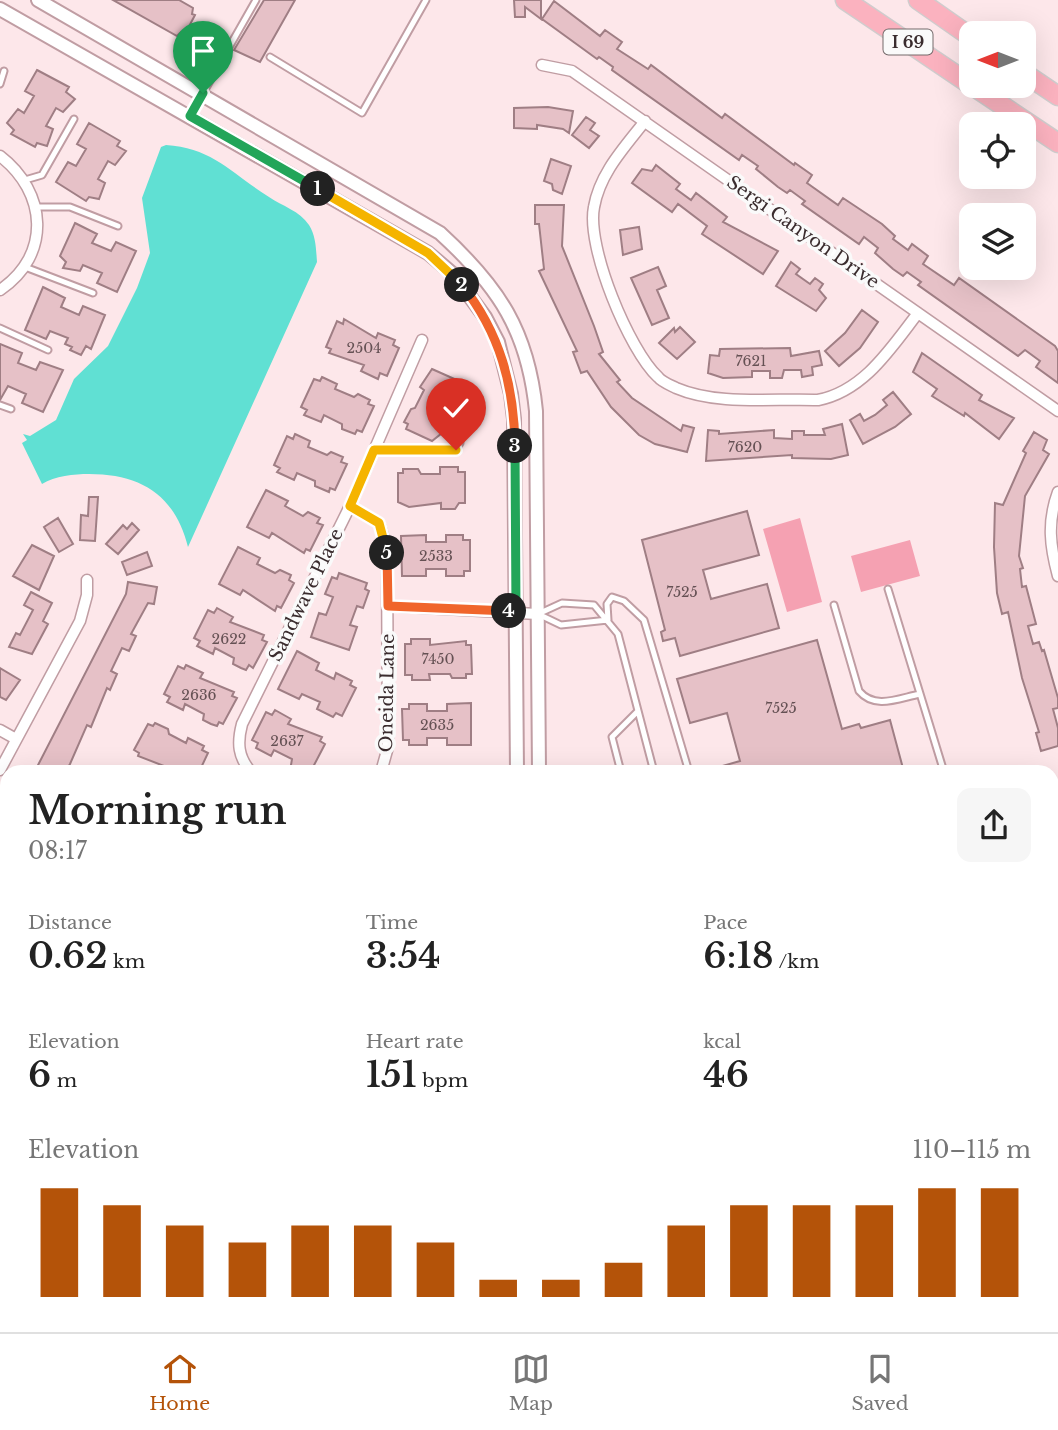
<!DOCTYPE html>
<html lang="en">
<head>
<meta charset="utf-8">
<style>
  :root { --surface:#fff; --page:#f6f6f6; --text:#222; --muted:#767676; --line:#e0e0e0; --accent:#b45309 }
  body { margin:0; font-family:"Libre Baskerville",serif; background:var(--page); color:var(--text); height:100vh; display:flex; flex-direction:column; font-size:26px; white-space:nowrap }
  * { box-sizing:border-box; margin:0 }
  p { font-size:23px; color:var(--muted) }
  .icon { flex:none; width:38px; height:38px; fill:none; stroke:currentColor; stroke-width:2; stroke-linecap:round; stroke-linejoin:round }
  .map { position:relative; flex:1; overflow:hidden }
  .side { position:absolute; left:0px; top:765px; width:1059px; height:569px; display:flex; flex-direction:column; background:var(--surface); border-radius:21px 21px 0 0; box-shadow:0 7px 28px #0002 }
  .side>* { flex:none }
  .needle { width:46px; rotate:270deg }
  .buttons { position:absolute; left:959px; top:21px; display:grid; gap:14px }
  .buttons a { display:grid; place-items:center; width:77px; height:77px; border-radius:14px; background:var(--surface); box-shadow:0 7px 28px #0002; font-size:35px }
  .pin { position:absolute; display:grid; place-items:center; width:60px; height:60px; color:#fff; margin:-72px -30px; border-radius:50% 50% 50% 0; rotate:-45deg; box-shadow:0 0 7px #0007 }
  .pin .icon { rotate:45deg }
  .km { position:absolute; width:35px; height:35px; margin:-18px; border-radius:50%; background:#222; color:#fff; font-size:19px; line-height:35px; text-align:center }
  .round { display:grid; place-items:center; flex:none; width:74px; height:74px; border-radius:14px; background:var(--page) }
  .head { display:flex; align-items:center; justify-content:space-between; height:119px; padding:0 28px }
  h1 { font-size:38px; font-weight:600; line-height:52px }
  .figures { display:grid; grid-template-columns:repeat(3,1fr); gap:10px; height:119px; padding:7px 28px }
  .figures div { display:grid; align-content:center }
  .figures b { font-size:35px; font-weight:600 }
  .figures small { font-size:19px; font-weight:400 }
  .figures p { font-size:19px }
  .chart { height:196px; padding:14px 28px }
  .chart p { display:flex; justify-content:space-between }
  .chart svg { width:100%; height:126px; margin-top:7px; stroke:var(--accent); stroke-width:6 }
  .tab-bar { display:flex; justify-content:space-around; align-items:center; height:98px; border-top:2px solid var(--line); background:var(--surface); font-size:19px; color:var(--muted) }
  .tab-bar a { display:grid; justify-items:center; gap:4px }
  .tab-bar .on { color:var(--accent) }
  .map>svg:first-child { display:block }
  .green { fill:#f5a1b2 }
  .water { fill:#60e0d3 }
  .building { fill:#e6c1c7; stroke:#9f7e84; stroke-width:2 }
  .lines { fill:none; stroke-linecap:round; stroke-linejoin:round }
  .service-casing { stroke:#c09da3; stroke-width:9 }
  .minor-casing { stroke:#c09da3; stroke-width:13 }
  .tertiary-casing { stroke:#c09da3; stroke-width:16 }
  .motorway-casing { stroke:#d0cccd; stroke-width:21 }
  .service { stroke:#fff; stroke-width:5 }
  .minor { stroke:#fff; stroke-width:10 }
  .tertiary { stroke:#fff; stroke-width:12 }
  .motorway { stroke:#fbb2bf; stroke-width:18 }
  .split-1-casing { stroke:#fff; stroke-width:14 }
  .split-2-casing { stroke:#fff; stroke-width:14 }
  .split-3-casing { stroke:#fff; stroke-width:14 }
  .split-4-casing { stroke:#fff; stroke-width:14 }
  .split-5-casing { stroke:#fff; stroke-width:14 }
  .split-6-casing { stroke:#fff; stroke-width:14 }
  .split-1 { stroke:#22a559; stroke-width:9 }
  .split-2 { stroke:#f5b400; stroke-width:9 }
  .split-3 { stroke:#f0652b; stroke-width:9 }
  .split-4 { stroke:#22a559; stroke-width:9 }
  .split-5 { stroke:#f0652b; stroke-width:9 }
  .split-6 { stroke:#f5b400; stroke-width:9 }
  .labels { text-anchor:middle; stroke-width:7; stroke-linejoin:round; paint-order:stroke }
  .number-label { font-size:14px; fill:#655154 }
  .shield { fill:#fafafa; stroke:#746a6b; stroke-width:2 }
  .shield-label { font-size:16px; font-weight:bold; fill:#3a2c2e }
  .street-label { font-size:18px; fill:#3a2c2e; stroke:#fafafa }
</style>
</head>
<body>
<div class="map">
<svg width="1058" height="1332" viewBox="0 0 1058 1332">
  <rect width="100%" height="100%" fill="#fde7ea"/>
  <path class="green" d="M800 518 822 602 787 612 763 529Z
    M910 540 920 576 861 592 851 556Z
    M623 1326 634 1332H481V1326Z"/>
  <path class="water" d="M166 145C213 148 232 174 269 197 282 206 300 211 309 225 316 236 316 249 317 262L188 547C175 495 141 474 89 474 74 474 55 476 42 484L22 443 27 440 23 434 30 436 56 420 74 379 108 346 137 288 150 253 142 198 161 147Z"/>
  <path class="building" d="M113 0H179L193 8 192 14 195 15 185 34 181 32 177 36Z
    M264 0H295L260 62 234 50Z
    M514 0H541V19L525 7V17H515Z
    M554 1 600 36 605 30 622 42 617 49 648 69 651 65 722 118 725 114 794 165 795 163 812 175 807 183 838 205 843 198 882 224 895 236 893 239 908 250 912 244 928 256 923 264 954 285 959 278 1055 346 1058 351V383L1036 367 1040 361 1025 350 1018 356 918 285 921 282 907 272 903 276 893 269 875 253 878 248 864 237 859 244 802 204 805 201 790 190 787 193 778 187 756 169 758 166 742 155 739 160 612 70 613 67 599 57 597 59 542 19Z
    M37 70 69 87 66 92 75 99 63 112 56 108 46 126 53 129 47 146 37 143 35 147 11 134 14 130 7 123 18 109 24 113 34 96 25 91Z
    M548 107 573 111 569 133 563 129 537 125V129L514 128V108Z
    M586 117 595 123 590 130 599 136 589 148 572 135Z
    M89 123 120 141 117 146 126 151 115 165 108 161 98 179 105 183 99 199 89 197 86 201 56 182 68 162 76 166 86 149 77 144Z
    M551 159 571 166 562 194 553 190 552 184 544 181Z
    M656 165 680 184 676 189 691 200 696 193 727 217 723 222 778 251 763 274 702 234 707 226 678 204 672 212 632 183 642 169 652 171Z
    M535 205H564L562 246 594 326 603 352 599 354 620 380 617 382 632 398 681 431 683 425 694 428 687 452 655 444 639 435 611 407 587 371 581 373 573 352 577 351 539 271 544 269 539 224H535Z
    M75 223 97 234 92 243 111 251 116 242 136 251 117 292 97 283 102 273 83 265 80 271 63 268 66 262 60 256Z
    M639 227 642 249 623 255 620 230Z
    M791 262 800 269 796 274 810 284 815 278 823 284 819 290 826 298 816 311 776 286Z
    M658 267 666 286 657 290 669 318 652 325 631 278Z
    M43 287 65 298 61 307 79 315 83 306 105 315 91 349 86 346 81 355 70 350 72 347 65 344 68 338 50 331 46 339 25 330Z
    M862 310 878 322 860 348 839 366 825 351 845 333Z
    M344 319 376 338 378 333 395 340 393 345 399 348 387 376 380 373 378 379 361 371 364 365 329 353 331 349 326 347 337 321 343 324Z
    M680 327 695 342 677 359 659 343 674 328 675 332Z
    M0 344 22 353 18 363 36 370 40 362 63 370 43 412 22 403 26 394 8 386 0 400Z
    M790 348 791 356 819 351 822 365 812 367 813 375 802 377 801 370H784L782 378H770V371H752V377L723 378 708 373 710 355 719 356 720 349Z
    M922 353 982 395 979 400 1014 418 999 439 965 413 964 416 932 396 937 389 913 372Z
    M432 369 459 381 456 386 460 388 442 421 446 425 442 433 432 441 406 429 408 424 404 422 411 409 415 408 424 390 420 387Z
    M322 377 337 384 335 389 354 397 358 394 370 400 368 404 374 406 362 432 357 430 355 434 342 429V424L324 415 321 422 304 415 307 410 301 407 314 379 320 381Z
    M893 392 911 414 895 427 863 444 850 420 860 414 864 421 875 415 887 405 883 400Z
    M842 424 848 455 831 459 792 458V455L706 461 708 430 719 431V434L774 430V438L792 439V431H804V435H825L823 429Z
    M1034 432 1047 440 1043 450 1049 454 1025 496 1019 556 1023 568 1020 569 1022 587 1026 586 1036 624 1028 626 1033 644 1039 642 1042 651 1044 650 1058 698V708L1053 709 1058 728V746L1041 751 1036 733 1039 732 1022 678 1008 612 1002 614 997 593 994 547 995 503 1003 505 1026 453 1023 451Z
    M295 434 310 441 308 447 327 455 331 452 343 457 341 462 347 464 335 490 330 488 329 492 315 486V481L297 473 294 480 277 472 280 468 274 465 287 436 293 439Z
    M440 467H458V472H465V503H459L455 509H441V503L409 507 398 502V473H403V469H418L421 474H440Z
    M266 490 288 501 285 506 303 516 308 512 320 518 317 523 323 525 310 551 306 549 304 553 272 533 269 538 247 527Z
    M89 497H98L95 541 80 540 81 515 88 516Z
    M747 511 759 555 703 570 711 599 767 584 779 628 680 656 675 638 663 641 661 632 665 630 642 540Z
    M58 518 73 544 59 552 44 527Z
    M132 523 139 530 118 554 106 544 123 525 127 529Z
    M426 535V542H446V535H463V540H470V571H464V576H446V569H426V576H402L401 536Z
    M32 545 54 556 39 590 13 576Z
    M238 547 260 558 257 564 275 573 280 570 291 575 289 580 294 583 281 608 277 606 275 611 243 590 240 595 219 584Z
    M147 552 152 566 127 575 122 562Z
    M339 573 367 583 365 589 369 591 363 608 357 606 350 625 357 627 349 650 311 637 319 613 326 615 333 597 325 594 332 577 337 579Z
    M128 582 157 587 154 604 148 603 131 634 136 636 129 651 122 648 111 671 117 674 110 690 107 688 91 727 87 725 70 764 65 772H42L36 769 126 594Z
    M31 592 52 603 43 621 48 624 32 654 9 647 16 633 20 635 33 610 24 605Z
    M217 608 233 617 230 622 264 635 262 640 267 642 253 668 249 665 246 670 241 668 233 664 234 658 215 648 213 654 197 646 200 641 194 638 208 610 214 613Z
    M411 639H430V645L466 641V645H471L472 674H466V678H452L450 674H429L430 680H412V675H405V644H411Z
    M817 640 842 729 859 724 861 728 890 720 904 772H713L712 769 740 761 727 713 690 723 677 679Z
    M297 651 319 663 316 670 334 679 336 673 352 681 350 685 356 688 342 716 336 713 333 717 317 709 320 702 302 694 299 699 278 689Z
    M186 665 203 673 200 678 234 692 232 696 237 698 223 724 219 722 217 726 211 724 203 720 204 714 185 704 183 710 167 702 170 697 164 694 178 666 184 669Z
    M0 668 20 680 6 700 0 697Z
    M471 703V745H447V738H427V745H409V740H403L402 709H409V704H427V711H447V704Z
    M275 710 291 719 288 724 322 737 320 741 325 744 312 769 307 767 305 771 299 770 291 765 292 759 274 750 271 756 256 748 258 743 252 740 266 712 272 715Z
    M155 723 168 729 169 734 186 743 188 738 204 746 202 750 208 753 199 772H171L172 769 138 756 139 753 134 750 148 724 153 726Z"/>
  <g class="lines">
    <defs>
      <path id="service" d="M270 57 362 113 426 0
        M0 84 4 71
        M190 116 256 0
        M25 180 42 175 74 119
        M36 207H70L118 226
        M25 267 93 293
        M0 328 48 350
        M0 405 11 409
        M374 450H456L460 443V423
        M888 589 944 772
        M834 605 859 691C875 710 899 698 920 694
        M538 614 562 603 594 605 618 634 654 772
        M538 614 561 625 608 620
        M608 620 607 604 612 597 624 601 644 620 689 772
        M621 772 612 737 638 711"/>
      <path id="minor" d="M542 65 572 71 1058 411
        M645 121C624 148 600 173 594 207 586 247 629 350 658 377 662 382 670 385 676 388 718 406 774 398 818 400 864 391 891 348 918 313
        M0 156C47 192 52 255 0 290
        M1058 492C1047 522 1050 546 1058 576
        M350 506 379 523 387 549 388 747 381 772
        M388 606 538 614
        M0 730 16 739
        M0 770 80 621 87 595V580
        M251 772C238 757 237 743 242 724L350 506 422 340
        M1052 919 1058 903
        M1052 1103H1058
        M380 1326V1332
        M827 1326 834 1332
        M2 1332 7 1323
        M922 1332 929 1326"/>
      <path id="tertiary" d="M38 0 440 233C499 287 528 331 536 411L539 772
        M0 9 428 253 454 275 485 317 498 342 511 394 514 419 517 772
        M1052 962 1058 964
        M0 1092 7 1083"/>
      <path id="motorway" d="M845 0 971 85
        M918 0 971 37
        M1024 73 1058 96
        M973 86 1058 143"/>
    </defs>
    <use href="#service" class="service-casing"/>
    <use href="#minor" class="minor-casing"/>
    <use href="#tertiary" class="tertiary-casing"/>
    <use href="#motorway" class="motorway-casing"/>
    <use href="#service" class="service"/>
    <use href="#minor" class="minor"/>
    <use href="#tertiary" class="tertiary"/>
    <use href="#motorway" class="motorway"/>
  </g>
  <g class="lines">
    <defs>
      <path id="split-1" d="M203 93 190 116 318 189"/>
      <path id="split-2" d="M318 189 428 253 462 285"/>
      <path id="split-3" d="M462 285C500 333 514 385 515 446"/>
      <path id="split-4" d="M509 611 516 612 515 446"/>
      <path id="split-5" d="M387 553 388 606 509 611"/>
      <path id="split-6" d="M387 553 379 523 350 506 374 450H456"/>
    </defs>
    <use href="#split-1" class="split-1-casing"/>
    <use href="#split-2" class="split-2-casing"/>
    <use href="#split-3" class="split-3-casing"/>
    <use href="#split-4" class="split-4-casing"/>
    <use href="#split-5" class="split-5-casing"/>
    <use href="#split-6" class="split-6-casing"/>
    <use href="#split-1" class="split-1"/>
    <use href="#split-2" class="split-2"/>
    <use href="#split-3" class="split-3"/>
    <use href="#split-4" class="split-4"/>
    <use href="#split-5" class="split-5"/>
    <use href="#split-6" class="split-6"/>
  </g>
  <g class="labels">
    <g class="number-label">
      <text x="364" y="353">2504</text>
      <text x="751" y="366">7621</text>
      <text x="745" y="452">7620</text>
      <text x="436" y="561">2533</text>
      <text x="682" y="597">7525</text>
      <text x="229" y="644">2622</text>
      <text x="438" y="664">7450</text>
      <text x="199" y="700">2636</text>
      <text x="781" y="713">7525</text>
      <text x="437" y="730">2635</text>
      <text x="287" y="746">2637</text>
    </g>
    <rect class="shield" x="883.5" y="29.5" width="49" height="25" rx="5"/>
    <g class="shield-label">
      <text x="908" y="48">I 69</text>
    </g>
    <g class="street-label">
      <text transform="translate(803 232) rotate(35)" y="6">Sergi Canyon Drive</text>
      <text transform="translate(306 595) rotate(-64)" y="6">Sandwave Place</text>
      <text transform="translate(387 693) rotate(-89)" y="6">Oneida Lane</text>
    </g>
  </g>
</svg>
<div class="buttons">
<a><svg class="needle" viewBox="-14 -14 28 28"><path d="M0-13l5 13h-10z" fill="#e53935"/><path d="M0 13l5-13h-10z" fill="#767676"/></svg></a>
<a><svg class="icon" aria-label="locate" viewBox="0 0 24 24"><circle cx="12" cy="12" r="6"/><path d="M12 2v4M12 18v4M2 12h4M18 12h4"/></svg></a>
<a><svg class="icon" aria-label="layers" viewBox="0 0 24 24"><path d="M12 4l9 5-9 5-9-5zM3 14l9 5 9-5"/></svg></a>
</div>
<div class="pin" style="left:203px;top:93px;background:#1e9e55"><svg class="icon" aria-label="arrive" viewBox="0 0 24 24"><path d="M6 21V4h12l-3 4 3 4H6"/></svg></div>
<div class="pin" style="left:456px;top:450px;background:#d93025"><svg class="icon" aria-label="check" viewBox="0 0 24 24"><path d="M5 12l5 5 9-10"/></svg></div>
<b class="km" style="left:318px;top:189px">1</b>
<b class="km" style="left:462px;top:285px">2</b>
<b class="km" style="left:515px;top:446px">3</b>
<b class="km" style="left:509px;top:611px">4</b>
<b class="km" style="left:387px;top:553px">5</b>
<section class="side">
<div class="head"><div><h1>Morning run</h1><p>08:17</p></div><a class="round"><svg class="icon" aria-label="share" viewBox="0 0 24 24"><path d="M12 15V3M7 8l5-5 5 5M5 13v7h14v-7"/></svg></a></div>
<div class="figures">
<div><p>Distance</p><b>0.62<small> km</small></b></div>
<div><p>Time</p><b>3:54</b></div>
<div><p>Pace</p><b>6:18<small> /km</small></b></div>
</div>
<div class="figures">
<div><p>Elevation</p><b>6<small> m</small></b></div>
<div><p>Heart rate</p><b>151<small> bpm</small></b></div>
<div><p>kcal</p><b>46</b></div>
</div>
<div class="chart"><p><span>Elevation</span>110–115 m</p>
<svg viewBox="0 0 160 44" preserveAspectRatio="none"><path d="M5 44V6M15 44V12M25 44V19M35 44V25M45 44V19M55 44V19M65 44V25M75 44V38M85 44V38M95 44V32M105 44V19M115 44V12M125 44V12M135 44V12M145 44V6M155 44V6"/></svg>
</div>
</section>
</div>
<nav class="tab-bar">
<a class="on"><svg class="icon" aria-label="home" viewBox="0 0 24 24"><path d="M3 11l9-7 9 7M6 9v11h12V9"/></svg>Home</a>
<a><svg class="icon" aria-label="map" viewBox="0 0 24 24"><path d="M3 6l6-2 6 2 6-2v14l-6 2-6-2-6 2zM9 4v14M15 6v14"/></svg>Map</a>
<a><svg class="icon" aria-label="saved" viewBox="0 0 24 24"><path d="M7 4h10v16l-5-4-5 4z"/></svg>Saved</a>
</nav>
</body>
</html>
